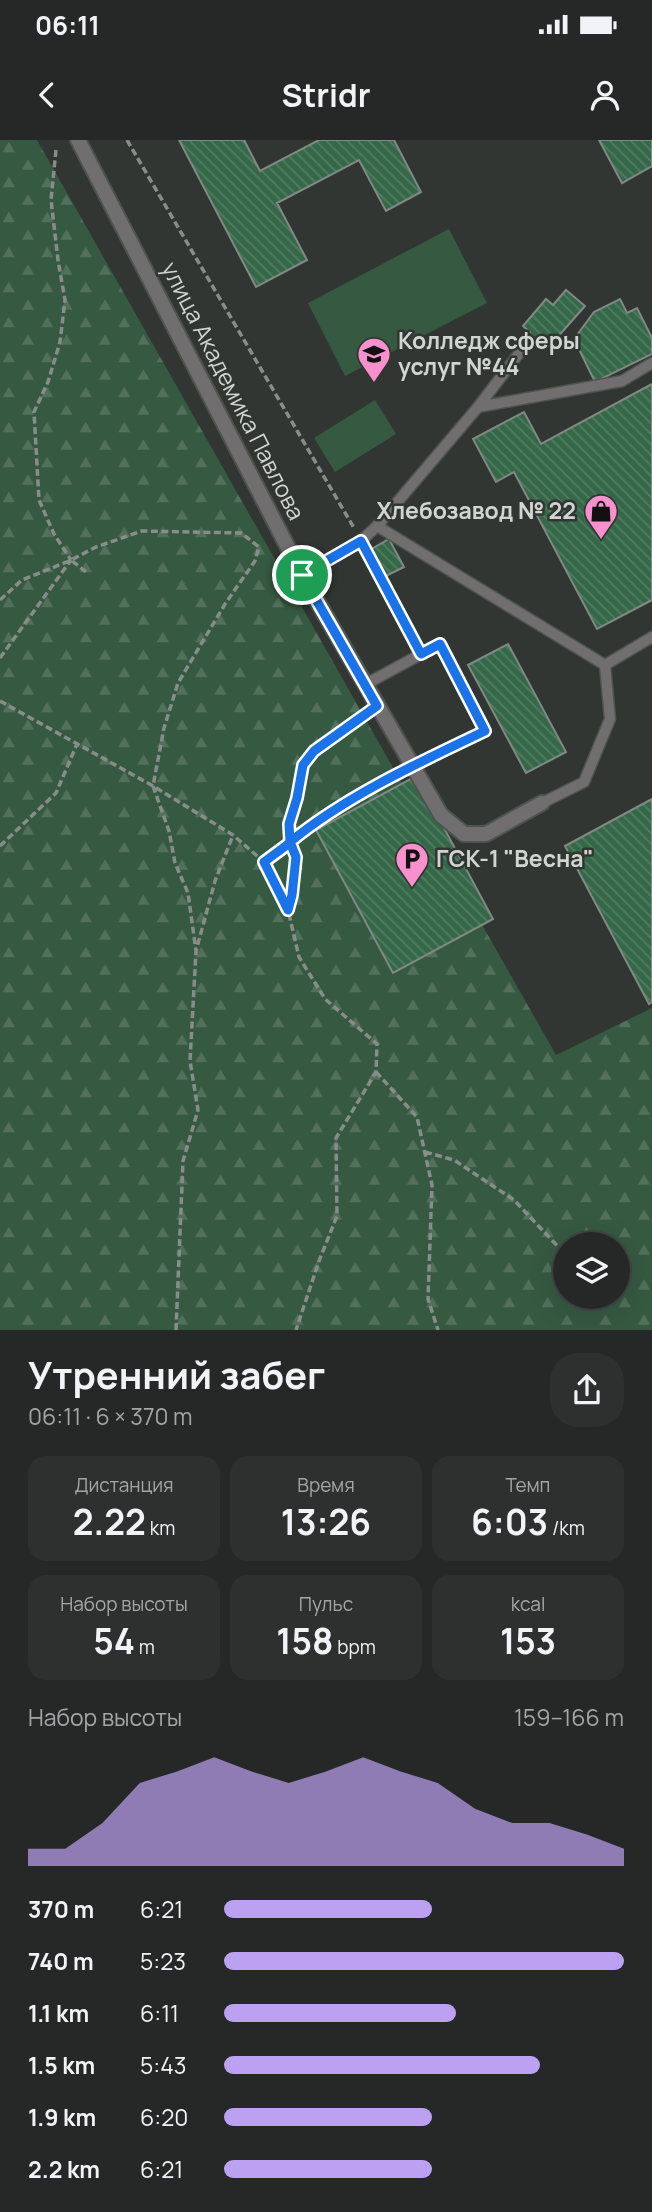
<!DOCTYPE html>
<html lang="ru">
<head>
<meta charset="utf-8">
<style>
  :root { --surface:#252826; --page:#2d302e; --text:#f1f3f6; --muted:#a3a6a7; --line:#424443; --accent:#bca0f2 }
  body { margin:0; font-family:Manrope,sans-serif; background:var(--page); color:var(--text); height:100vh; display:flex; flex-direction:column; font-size:26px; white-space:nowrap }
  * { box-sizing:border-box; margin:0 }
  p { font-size:23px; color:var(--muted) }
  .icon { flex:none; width:38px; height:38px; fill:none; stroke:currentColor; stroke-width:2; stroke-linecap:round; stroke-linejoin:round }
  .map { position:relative; height:1190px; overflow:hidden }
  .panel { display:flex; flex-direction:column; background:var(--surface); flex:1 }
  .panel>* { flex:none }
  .tools { position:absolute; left:553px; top:1092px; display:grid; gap:14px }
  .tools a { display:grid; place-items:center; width:77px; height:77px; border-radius:50%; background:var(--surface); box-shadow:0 7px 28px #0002,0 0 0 2px var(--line); font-size:35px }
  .pin { position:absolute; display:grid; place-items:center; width:60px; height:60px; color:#fff; margin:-30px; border:4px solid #fff; border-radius:50%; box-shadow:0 2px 7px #0007 }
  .round { display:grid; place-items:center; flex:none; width:74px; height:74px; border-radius:28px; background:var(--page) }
  .overview { display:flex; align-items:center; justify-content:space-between; height:119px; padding:0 28px }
  h1 { font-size:38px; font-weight:700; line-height:52px }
  .stats { display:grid; grid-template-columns:repeat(3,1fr); gap:10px; height:119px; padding:7px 28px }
  .stats div { display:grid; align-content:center; border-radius:18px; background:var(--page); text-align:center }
  .stats b { font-size:35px; font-weight:700 }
  .stats small { font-size:19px; font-weight:400 }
  .stats p { font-size:19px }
  .chart { height:196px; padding:14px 28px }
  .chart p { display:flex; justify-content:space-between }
  .chart svg { width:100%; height:126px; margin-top:7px; fill:var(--accent); opacity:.7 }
  ul { padding:0 28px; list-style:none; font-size:23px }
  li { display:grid; grid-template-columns:112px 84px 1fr; align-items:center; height:52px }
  li i { height:18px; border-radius:9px; background:var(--accent) }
  .status { display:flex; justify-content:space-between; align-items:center; height:49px; padding:0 35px; background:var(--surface); direction:ltr }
  .status svg { height:19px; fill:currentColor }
  header { display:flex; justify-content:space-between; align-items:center; height:91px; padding:0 28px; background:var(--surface); font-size:32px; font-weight:700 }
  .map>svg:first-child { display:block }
  .forest { fill:url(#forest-firs); fill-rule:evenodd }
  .green { fill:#365942 }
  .building { fill:url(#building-back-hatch); stroke:#828984; stroke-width:2 }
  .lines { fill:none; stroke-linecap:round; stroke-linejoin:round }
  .lane-casing { stroke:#4e534f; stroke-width:13 }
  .street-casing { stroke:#4e534f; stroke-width:18 }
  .path { stroke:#888d89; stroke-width:3.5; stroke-dasharray:7 3.5; stroke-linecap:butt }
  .lane { stroke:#716e6f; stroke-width:10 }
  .street { stroke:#716e6f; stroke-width:14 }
  .route-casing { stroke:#fff; stroke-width:14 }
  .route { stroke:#1a73e8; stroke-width:9 }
  .labels { text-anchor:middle; stroke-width:5; stroke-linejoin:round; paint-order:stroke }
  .poi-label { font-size:23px; font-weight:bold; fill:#d1d5d2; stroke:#313632; text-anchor:start }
  .street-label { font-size:23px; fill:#d1d5d2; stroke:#313632 }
</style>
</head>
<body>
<div class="status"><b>06:11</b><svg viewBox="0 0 49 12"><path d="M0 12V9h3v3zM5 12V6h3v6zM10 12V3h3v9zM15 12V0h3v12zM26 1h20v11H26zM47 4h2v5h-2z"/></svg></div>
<header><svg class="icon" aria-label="back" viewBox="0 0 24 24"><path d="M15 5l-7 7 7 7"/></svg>Stridr<svg class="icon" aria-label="person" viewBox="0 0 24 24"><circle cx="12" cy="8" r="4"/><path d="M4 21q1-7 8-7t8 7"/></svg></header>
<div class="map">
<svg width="652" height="1190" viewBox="0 0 652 1190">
  <defs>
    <pattern id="forest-firs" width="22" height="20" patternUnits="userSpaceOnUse" patternTransform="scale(1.75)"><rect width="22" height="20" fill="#365942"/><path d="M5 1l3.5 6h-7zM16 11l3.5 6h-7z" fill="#52705c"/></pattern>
    <pattern id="building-back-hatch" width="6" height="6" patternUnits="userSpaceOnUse" patternTransform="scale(1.75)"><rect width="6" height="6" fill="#356848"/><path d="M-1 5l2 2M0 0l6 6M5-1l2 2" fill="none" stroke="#517d62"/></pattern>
  </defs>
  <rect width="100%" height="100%" fill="#313632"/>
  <path class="forest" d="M0 0H37L556 915 652 868V1190H0ZM565 1104H618V1157H565Z"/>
  <path class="green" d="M449 89 487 163 345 236 308 163Z
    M375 260 396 294 335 332 314 298Z"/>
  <path class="building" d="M179 0H244L260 31 319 0H394L421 52 386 71 359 20 277 63 307 120 256 147Z
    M599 0H652V26L622 43Z
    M566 150 585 166 555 200 552 197 545 206 523 186 546 159 553 165Z
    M620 159 627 173 637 168 652 198V214L595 242 574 199 594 172Z
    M652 244V460L597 489 514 332 496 342 473 299 524 272 541 304Z
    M389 399 404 427 384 437 370 410Z
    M508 504 566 612 526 633 468 525Z
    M416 636 493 779 393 833 316 690Z
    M652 659V862L649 864 565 706Z"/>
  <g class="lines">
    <defs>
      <path id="lane" d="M478 267 622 241 652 223
        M377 386 478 267 530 199
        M302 435 361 401 377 386 605 525
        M364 545 440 504 485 591 412 626
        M542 663 584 642 610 579 605 525 652 497"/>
      <path id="street" d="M78 0 302 435 441 675 464 694H486L542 663"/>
    </defs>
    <use href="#lane" class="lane-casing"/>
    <use href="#street" class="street-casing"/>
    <path class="path" d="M127 0 354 388
      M56 10 51 60 58 120 65 160 60 202 48 242 34 272 39 360 54 394 71 420
      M368 413 415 503
      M86 432 71 420 96 407 142 391 241 393 259 407 255 421 225 464 178 543 164 588 153 646 169 691 175 723 188 753 196 811
      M0 460 22 440 69 421
      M0 518 71 420
      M0 561 153 646 233 695 264 722 288 770 299 817 325 859 377 904 376 932 336 998 337 1076 319 1121 296 1190
      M0 706 56 653 77 604
      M264 722 312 683 399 634
      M289 769 292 755 296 717 290 702 289 684 297 658 303 625 314 611 366 573
      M376 932 417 977 432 1045 428 1159 438 1190
      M425 1012 454 1020 514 1060 565 1114
      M176 1190 183 1021 198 970 190 921 196 811 215 741 233 695"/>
    <use href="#lane" class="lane"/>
    <use href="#street" class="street"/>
  </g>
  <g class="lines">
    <defs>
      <path id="route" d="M302 435 377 566 314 611 303 625 297 658 289 684 290 702 296 717 292 755 288 770 264 722 287 705 290 702C346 656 420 622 485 591L440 504 421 514 361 401 302 435"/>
    </defs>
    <use href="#route" class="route-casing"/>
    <use href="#route" class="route"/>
  </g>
  <defs>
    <symbol id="university-pin" viewBox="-11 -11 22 30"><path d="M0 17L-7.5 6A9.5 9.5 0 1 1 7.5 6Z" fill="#f790cd" stroke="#313632"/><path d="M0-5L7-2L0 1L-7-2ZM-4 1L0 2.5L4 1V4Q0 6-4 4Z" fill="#111"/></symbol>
    <symbol id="shop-pin" viewBox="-11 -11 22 30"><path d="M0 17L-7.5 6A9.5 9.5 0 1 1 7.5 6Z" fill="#f790cd" stroke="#313632"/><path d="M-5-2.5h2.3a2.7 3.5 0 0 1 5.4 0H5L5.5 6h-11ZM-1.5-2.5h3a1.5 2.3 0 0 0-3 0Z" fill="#111"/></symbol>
    <symbol id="parking-pin" viewBox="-11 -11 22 30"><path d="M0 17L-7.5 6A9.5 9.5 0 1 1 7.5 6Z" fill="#f790cd" stroke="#313632"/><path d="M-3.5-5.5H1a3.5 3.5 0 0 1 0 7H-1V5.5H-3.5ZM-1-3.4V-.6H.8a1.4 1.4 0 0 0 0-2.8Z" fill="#111"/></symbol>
  </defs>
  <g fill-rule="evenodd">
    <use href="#university-pin" x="355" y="195" width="38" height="52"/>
    <use href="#shop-pin" x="582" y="352" width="38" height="52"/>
    <use href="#parking-pin" x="393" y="700" width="38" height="52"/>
  </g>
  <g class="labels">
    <g class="poi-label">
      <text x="398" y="209">Колледж сферы<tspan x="398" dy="26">услуг №44</tspan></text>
      <text x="576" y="379" text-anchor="end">Хлебозавод № 22</text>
      <text x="436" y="727">ГСК-1 "Весна"</text>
    </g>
    <g class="street-label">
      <text transform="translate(233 251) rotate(63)" y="8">улица Академика Павлова</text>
    </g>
  </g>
</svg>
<div class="tools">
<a><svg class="icon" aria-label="layers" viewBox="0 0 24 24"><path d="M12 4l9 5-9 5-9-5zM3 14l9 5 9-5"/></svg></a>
</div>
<div class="pin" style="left:302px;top:435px;background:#1e9e55"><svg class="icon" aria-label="arrive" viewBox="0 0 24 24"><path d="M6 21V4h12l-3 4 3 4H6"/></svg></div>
</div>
<section class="panel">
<div class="overview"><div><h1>Утренний забег</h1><p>06:11 · 6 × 370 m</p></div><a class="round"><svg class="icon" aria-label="share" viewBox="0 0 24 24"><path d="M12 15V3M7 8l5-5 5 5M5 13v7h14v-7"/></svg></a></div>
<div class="stats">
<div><p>Дистанция</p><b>2.22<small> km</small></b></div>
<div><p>Время</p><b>13:26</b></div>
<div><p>Темп</p><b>6:03<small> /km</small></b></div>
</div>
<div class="stats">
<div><p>Набор высоты</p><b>54<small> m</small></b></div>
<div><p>Пульс</p><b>158<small> bpm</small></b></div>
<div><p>kcal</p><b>153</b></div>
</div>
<div class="chart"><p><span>Набор высоты</span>159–166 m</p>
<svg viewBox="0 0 160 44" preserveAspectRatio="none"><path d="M0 44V38L10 38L20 29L30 15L40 11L50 6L60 11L70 15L80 11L90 6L100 11L110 15L120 24L130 29L140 29L150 33L160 38V44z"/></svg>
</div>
<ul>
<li><b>370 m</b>6:21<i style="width:52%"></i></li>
<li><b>740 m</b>5:23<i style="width:100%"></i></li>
<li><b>1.1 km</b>6:11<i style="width:58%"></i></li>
<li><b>1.5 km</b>5:43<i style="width:79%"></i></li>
<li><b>1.9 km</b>6:20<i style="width:52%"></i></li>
<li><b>2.2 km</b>6:21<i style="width:52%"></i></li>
</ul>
</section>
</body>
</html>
